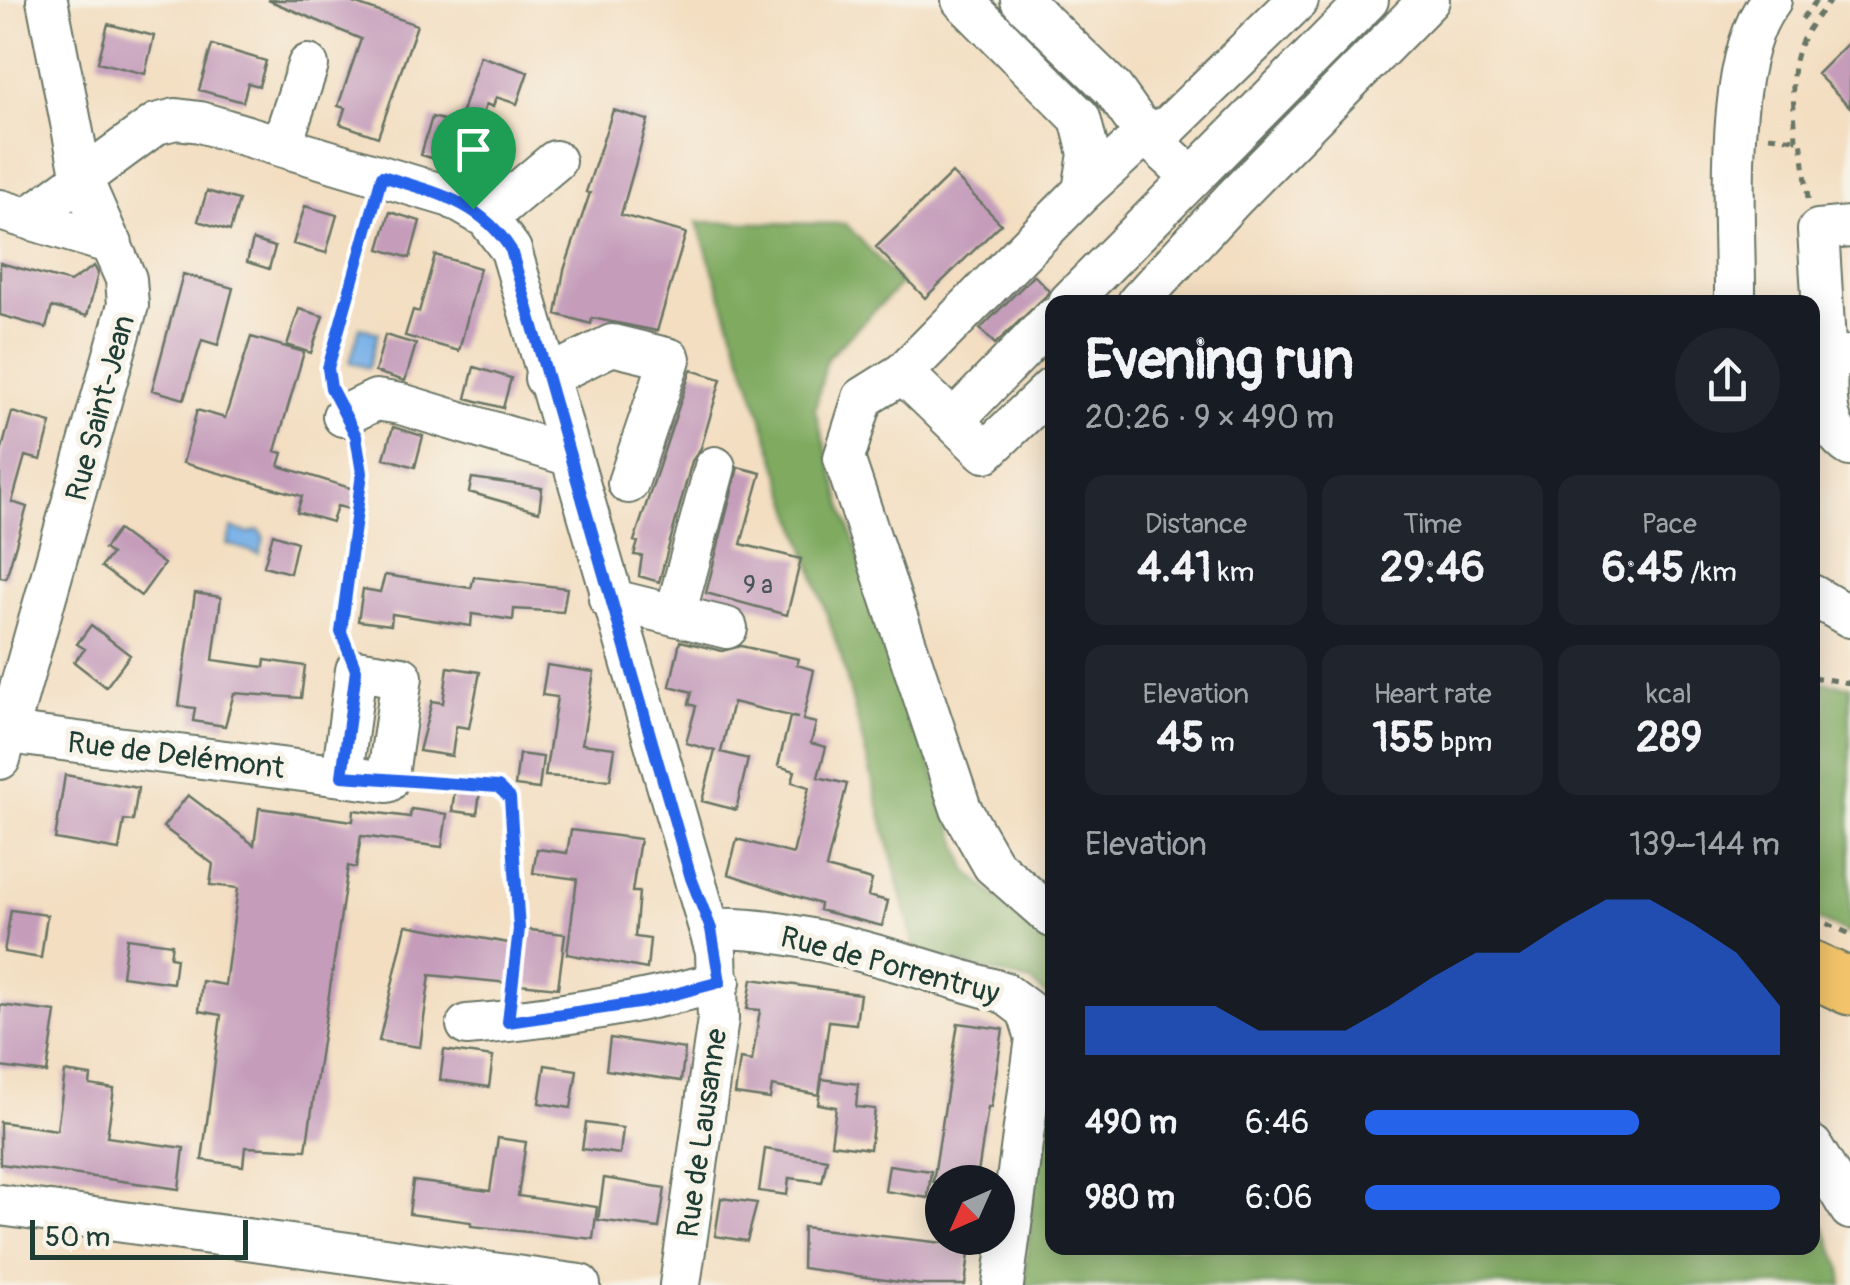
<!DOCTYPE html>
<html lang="en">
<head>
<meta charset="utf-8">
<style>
  :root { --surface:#171b24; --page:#20242c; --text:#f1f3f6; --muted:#9ea1a6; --accent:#2563eb }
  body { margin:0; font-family:Pangolin,sans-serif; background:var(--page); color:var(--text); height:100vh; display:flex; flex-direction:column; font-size:38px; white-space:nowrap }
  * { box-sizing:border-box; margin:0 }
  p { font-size:32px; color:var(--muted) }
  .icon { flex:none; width:55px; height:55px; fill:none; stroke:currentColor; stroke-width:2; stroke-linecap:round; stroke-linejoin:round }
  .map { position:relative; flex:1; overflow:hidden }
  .details { position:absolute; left:1045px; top:295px; width:775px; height:960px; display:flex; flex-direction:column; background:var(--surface); border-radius:20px; box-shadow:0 5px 25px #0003 }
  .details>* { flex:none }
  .needle { width:65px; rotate:225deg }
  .tools { position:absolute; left:925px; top:1165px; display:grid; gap:20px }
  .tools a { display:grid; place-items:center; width:90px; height:90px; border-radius:50%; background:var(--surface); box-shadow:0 5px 25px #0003; font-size:50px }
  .scale { position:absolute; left:30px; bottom:25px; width:218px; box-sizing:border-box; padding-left:10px; border:5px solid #1f3d34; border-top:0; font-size:28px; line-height:35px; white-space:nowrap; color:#1f3d34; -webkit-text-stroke:8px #f7f3e8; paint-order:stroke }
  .pin { position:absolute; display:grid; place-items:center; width:85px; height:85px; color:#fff; margin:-102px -42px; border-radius:50% 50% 50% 0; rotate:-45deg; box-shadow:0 0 10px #0007 }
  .pin .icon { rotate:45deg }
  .round { display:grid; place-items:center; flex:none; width:105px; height:105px; border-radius:52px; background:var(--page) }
  .overview { display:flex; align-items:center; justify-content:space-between; height:170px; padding:0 40px }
  h1 { font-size:55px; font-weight:700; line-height:75px }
  .metrics { display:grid; grid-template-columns:repeat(3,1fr); gap:15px; height:170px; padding:10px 40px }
  .metrics div { display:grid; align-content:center; border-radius:20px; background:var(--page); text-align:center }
  .metrics b { font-size:42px; font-weight:700 }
  .metrics small { font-size:28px; font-weight:400 }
  .metrics p { font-size:28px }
  .chart { height:280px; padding:20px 40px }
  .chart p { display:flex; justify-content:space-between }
  .chart svg { width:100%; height:180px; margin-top:10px; fill:var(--accent); opacity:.7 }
  ul { padding:0 40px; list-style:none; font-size:32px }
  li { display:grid; grid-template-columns:160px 120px 1fr; align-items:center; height:75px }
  li i { height:25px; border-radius:12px; background:var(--accent) }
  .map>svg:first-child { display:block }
  .forest { fill:#7faa61; stroke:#4f744a; stroke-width:2.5 }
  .water { fill:#79b1e8; stroke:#4c778e; stroke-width:2.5 }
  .building { fill:#c59dbb }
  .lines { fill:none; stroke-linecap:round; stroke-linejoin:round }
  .minor-casing { stroke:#697565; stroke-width:44 }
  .highway-casing { stroke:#697565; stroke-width:59 }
  .path { stroke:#697565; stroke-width:5; stroke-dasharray:8 8; stroke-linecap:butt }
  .minor { stroke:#fff; stroke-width:40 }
  .highway { stroke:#f2c36a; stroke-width:55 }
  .route-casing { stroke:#fff; stroke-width:20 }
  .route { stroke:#2563eb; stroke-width:12 }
  .labels { text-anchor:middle; stroke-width:10; stroke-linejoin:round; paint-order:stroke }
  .number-label { font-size:25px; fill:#485556 }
  .street-label { font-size:30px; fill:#1f3d34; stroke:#f7f3e8 }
</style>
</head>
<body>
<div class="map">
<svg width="1850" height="1285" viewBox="0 0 1850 1285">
  <rect width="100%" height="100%" fill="#f7f3e8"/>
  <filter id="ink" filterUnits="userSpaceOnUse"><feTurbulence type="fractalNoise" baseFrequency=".01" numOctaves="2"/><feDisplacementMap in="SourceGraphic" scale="20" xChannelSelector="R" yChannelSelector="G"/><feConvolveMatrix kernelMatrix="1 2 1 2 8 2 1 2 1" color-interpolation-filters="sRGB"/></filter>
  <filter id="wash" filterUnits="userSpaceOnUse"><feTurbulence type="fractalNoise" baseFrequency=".0048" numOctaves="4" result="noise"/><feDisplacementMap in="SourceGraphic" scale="40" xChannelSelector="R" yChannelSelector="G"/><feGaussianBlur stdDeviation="2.25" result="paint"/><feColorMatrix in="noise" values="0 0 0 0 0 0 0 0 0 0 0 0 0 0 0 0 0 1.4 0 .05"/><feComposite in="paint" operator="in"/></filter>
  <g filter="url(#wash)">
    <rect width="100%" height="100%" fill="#f3dec1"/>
    <path class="forest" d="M697 222 846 224 901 284 827 358 815 410 845 515 968 872 1052 946V1248H1812L1813 1200 1841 1267 1843 1285H1024L1050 998 1031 982 916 952 842 660Z
      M1813 681 1850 686V934L1813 918Z"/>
    <path class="water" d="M360 327 378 333 368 368 350 362Z
      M232 528 248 533 259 530 264 538 260 554 227 544Z"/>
    <g id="blocks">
      <path class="building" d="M268 0H345L417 25 378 137 340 124 345 108 338 106 361 39Z
        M108 24 154 36 145 74 98 62Z
        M1850 41V107L1817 74Z
        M212 45 266 61 259 86 248 83 243 102 199 90Z
        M480 56 528 72 517 104 496 97 493 107 486 104 468 169 421 155 432 117 458 124Z
        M613 110 648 120 621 215 686 233 657 331 592 318 591 324 556 314 564 270 590 193 586 192Z
        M952 173 1001 224 925 298 876 247Z
        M207 191 239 200 230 231 198 221Z
        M305 206 337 215 326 253 293 244Z
        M390 212 420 221 410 258 379 249Z
        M253 240 275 247 269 269 247 262Z
        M435 255 480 268 459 351 405 336 413 310 419 312Z
        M0 263 70 282 94 266 98 273 87 316 52 307 46 328 0 315Z
        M183 274 233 288 218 345 202 340 184 399 152 390Z
        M1034 275 1049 291 1046 296 995 344 980 329Z
        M299 309 323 316 311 353 287 345Z
        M385 335 416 344 405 381 375 372Z
        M251 337 304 352 275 451 283 453 279 466 360 491 354 510 337 506 332 522 297 512 302 496 183 463 197 410 225 418Z
        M474 367 511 378 503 408 466 398Z
        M691 370 721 379 701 448 692 461 659 582 639 576 642 556 634 555 638 542 634 541Z
        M12 412 51 423 41 460 25 456 12 502 27 507 6 578 0 577V456Z
        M393 427 423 436 415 467 384 458Z
        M738 467 761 473 741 544 801 559 787 615 706 593Z
        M472 478 542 488 539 512 469 492Z
        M118 530 164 564 141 596 101 567 111 554 104 549Z
        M273 534 297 542 290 573 264 566Z
        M385 575 471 588 474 577 567 588 563 612 514 609 513 620 472 614 471 626 392 614 391 625 358 621 363 589 380 592Z
        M195 593 221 597 213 660 264 667 265 660 305 666 301 698 234 693 225 726 193 721 195 708 179 706Z
        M91 625 130 655 106 687 74 662 85 649 77 644Z
        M680 641 722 651 741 646 799 659 797 665 814 670 803 720 816 723 811 743 826 747 818 777 847 784 826 868 872 880 868 896 888 901 882 926 819 910 820 904 728 874 737 839 793 854 809 787 792 782 795 771 778 766 790 717 798 718 733 702 721 752 748 759 736 810 702 801 715 751 686 743 696 706 689 704 692 692 670 686Z
        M547 665 594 672 582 744 615 748 610 780 545 776 557 697 542 695Z
        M448 667 480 672 469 728 456 726 452 756 419 751 432 701 443 703Z
        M519 754 543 757 539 789 515 786Z
        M65 775 138 788 133 821 124 820 119 850 55 839Z
        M455 788 480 792 477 814 452 811Z
        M188 795 254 845 259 808 353 821 354 810 410 817 411 809 447 814 442 847 361 836 356 868 348 866 306 1150 245 1147 243 1166 202 1160 221 1015 199 1011 202 981 225 985 238 888 210 885 213 864 163 827Z
        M571 830 640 839 632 892H639L635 937 650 939 647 969 567 954 577 879 533 873 537 849 567 853Z
        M11 910 47 915 41 958 4 952Z
        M406 925 520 945 522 929 565 934 558 988 430 975 420 1047 379 1041Z
        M127 938 172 944 170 957 176 958 173 983 122 976Z
        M752 979 860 994 856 1024 829 1021 819 1095 772 1086 770 1099 735 1094 740 1059 752 1061 760 1010 747 1009Z
        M0 1005 56 1012 47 1073 0 1067Z
        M958 1023 1003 1029 991 1107H988L977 1180 933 1182Z
        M610 1038 685 1049 681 1081 606 1070Z
        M444 1050 493 1057 489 1087 440 1080Z
        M545 1065 577 1070 571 1108 539 1103Z
        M65 1072 91 1076 90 1085 114 1089 107 1137 184 1148 179 1189 0 1164V1122L57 1130Z
        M822 1079 858 1084 856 1107 875 1109 870 1149 831 1144 836 1107 818 1104Z
        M586 1123 623 1128 620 1154 582 1149Z
        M498 1138 526 1142 518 1196 597 1207 593 1239 471 1226V1222L409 1214 413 1181 490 1191Z
        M765 1149 827 1159 822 1182 789 1178 787 1195 759 1191Z
        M889 1165 931 1171 928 1198 885 1191Z
        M604 1178 665 1188 659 1228 598 1220Z
        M721 1198 757 1203 747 1241 715 1236Z
        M803 1227 970 1246 965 1285H920L802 1268Z"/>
    </g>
  </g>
  <g filter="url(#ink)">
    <use href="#blocks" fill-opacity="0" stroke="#697565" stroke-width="2.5"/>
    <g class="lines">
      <defs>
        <path id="minor" d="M1021 0 1113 89 1145 134 1169 126 1298 0
          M282 144 308 65
          M1083 191 1145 134 1192 177
          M0 210 112 244
          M28 218 156 124 176 119 200 122 451 197 487 218 511 250 716 952 718 1019 680 1285
          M487 218 555 161
          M1069 302 1368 0
          M1138 302 1233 199 1429 0
          M1735 302C1736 223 1721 61 1771 0
          M1850 356 1826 357C1828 388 1820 427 1850 446
          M1826 359 1818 230 1850 227
          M903 373 1083 191 1089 154 1080 118 962 0
          M545 378 612 345 670 359 628 483
          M1052 388 985 452 903 373 863 398 844 458 961 809 993 865 1052 917
          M343 416 376 400 401 404 571 456
          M953 421 1052 319
          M1812 595 1850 617
          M609 599 727 628
          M675 615 715 467
          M10 732 31 736 342 776 387 782 402 677 356 670 342 776
          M0 759 128 305 126 279 82 179 47 0
          M711 929C798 924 916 969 1003 992L1027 1010 1036 1038 1003 1285
          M467 1025C554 1018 636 1004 720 982
          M1812 1146 1850 1209
          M0 1205 580 1285"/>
        <path id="highway" d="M1812 969 1850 987"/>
      </defs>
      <use href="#minor" class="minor-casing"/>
      <use href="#highway" class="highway-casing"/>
      <path class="path" d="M1802 19 1817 0
        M1769 136 1796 139
        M1808 199 1801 139H1796C1792 71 1784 54 1831 0
        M330 383 328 368 372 210
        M344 639 341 632 362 473 358 448
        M1812 677 1850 683
        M420 779 498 787 510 798 519 929 511 987
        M1812 917 1850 934"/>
      <use href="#minor" class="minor"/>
      <use href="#highway" class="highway"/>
    </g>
  </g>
  <g class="lines" filter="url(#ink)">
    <defs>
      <path id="route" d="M382 176C433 192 481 201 511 250L691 878 711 929 720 982 645 1002 508 1022 519 929 510 798 498 787 342 776 356 670 341 632 362 473 356 436 331 388 328 368Z"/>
    </defs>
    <use href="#route" class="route-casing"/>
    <use href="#route" class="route"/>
  </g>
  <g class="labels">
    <g class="number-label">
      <text x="758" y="593">9 a</text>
    </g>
    <g class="street-label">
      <text transform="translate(100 408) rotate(-75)" y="10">Rue Saint-Jean</text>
      <text transform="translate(176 755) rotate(7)" y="10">Rue de Delémont</text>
      <text transform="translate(890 965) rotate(15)" y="10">Rue de Porrentruy</text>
      <text transform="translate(702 1133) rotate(-82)" y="10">Rue de Lausanne</text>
    </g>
  </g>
</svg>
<div class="tools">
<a><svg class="needle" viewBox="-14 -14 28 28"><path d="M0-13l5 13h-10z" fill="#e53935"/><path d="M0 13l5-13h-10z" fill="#9ea1a6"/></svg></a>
</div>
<div class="scale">50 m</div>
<div class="pin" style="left:473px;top:209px;background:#1e9e55"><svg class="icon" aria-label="arrive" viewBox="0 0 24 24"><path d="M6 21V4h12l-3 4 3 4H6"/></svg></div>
<section class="details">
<div class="overview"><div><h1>Evening run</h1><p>20:26 · 9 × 490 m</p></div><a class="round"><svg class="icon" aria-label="share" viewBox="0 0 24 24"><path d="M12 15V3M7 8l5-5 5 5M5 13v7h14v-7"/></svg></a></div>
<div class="metrics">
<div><p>Distance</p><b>4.41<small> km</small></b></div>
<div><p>Time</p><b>29:46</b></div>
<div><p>Pace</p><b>6:45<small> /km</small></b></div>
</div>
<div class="metrics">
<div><p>Elevation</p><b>45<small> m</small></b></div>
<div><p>Heart rate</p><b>155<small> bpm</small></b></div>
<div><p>kcal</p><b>289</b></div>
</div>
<div class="chart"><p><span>Elevation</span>139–144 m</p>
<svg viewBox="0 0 160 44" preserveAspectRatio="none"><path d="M0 44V32L10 32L20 32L30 32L40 38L50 38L60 38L70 32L80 25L90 19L100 19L110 12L120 6L130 6L140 12L150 19L160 32V44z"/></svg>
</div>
<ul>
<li><b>490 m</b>6:46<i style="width:66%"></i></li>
<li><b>980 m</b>6:06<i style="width:100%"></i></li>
</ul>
</section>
</div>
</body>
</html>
